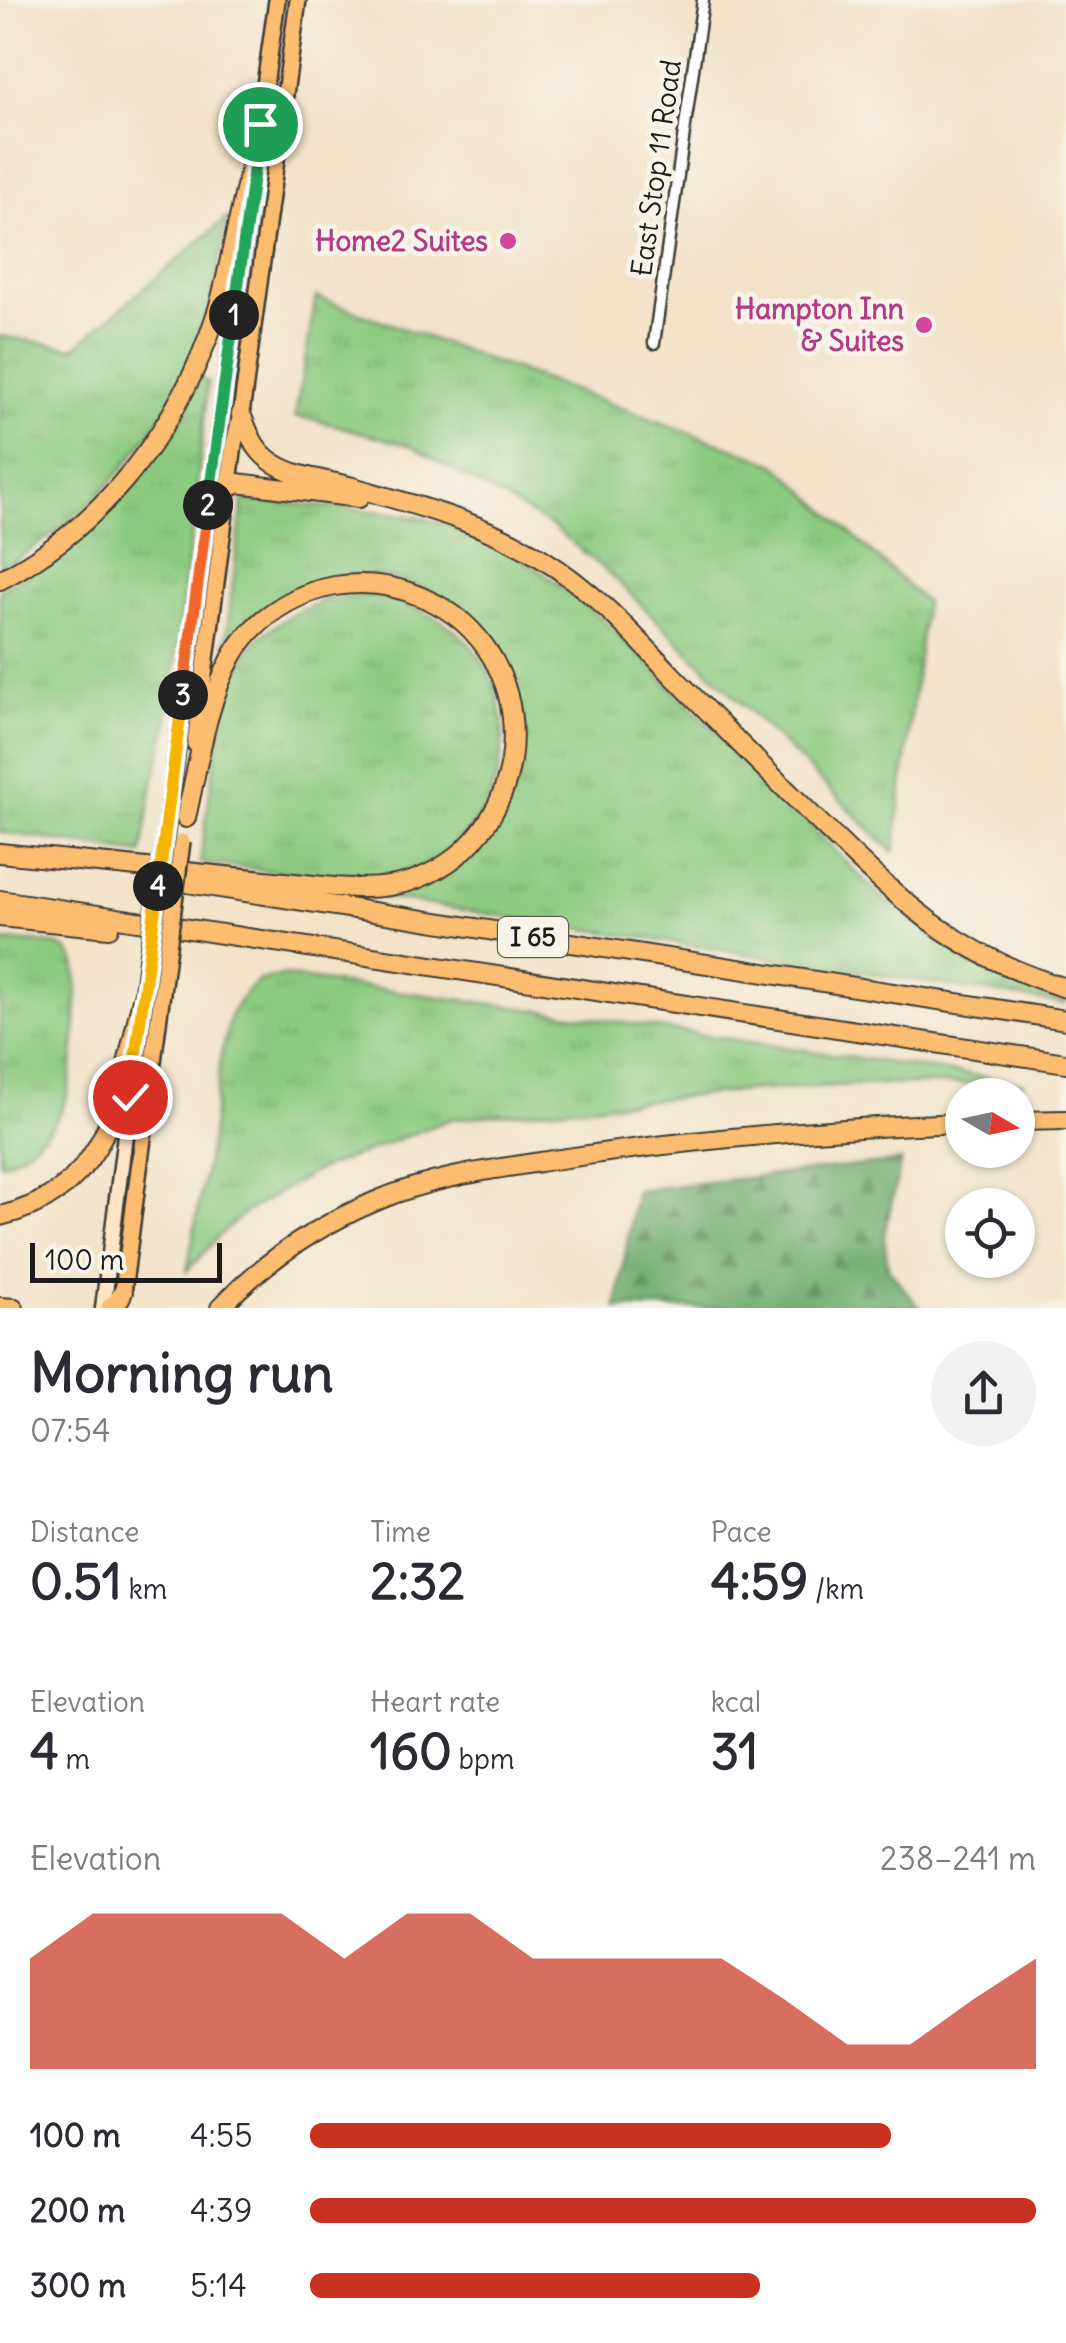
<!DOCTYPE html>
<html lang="en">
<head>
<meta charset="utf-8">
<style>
  :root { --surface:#fff; --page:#f2f2f3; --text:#2b2b33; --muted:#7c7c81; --accent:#c8321e }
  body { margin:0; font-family:Delius,sans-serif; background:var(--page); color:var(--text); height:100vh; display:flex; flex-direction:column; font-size:38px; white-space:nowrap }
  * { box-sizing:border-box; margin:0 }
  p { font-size:32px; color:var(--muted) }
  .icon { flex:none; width:55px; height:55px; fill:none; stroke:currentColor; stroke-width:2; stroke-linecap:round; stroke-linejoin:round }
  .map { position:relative; height:1308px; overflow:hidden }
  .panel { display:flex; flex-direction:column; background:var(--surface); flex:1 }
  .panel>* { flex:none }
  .needle { width:65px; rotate:99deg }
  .controls { position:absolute; left:945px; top:1078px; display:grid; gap:20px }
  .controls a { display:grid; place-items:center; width:90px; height:90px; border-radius:50%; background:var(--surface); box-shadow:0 2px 8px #0004; font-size:50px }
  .scale { position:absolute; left:30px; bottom:25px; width:192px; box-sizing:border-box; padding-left:10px; border:5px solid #1c1c1c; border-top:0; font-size:28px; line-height:35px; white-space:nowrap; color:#1c1c1c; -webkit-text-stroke:8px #f7f3e8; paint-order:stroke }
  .pin { position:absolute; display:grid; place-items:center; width:85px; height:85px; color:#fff; margin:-42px; border:5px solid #fff; border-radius:50%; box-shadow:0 2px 10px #0007 }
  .km { position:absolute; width:50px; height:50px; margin:-25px; border-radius:50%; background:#222; color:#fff; font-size:28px; line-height:50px; text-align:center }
  .round { display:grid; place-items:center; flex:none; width:105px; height:105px; border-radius:52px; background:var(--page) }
  .head { display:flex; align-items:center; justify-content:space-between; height:170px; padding:0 30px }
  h1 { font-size:55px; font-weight:700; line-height:75px }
  .figures { display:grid; grid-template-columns:repeat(3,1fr); gap:15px; height:170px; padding:10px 30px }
  .figures div { display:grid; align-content:center }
  .figures b { font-size:50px; font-weight:700 }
  .figures small { font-size:28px; font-weight:400 }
  .figures p { font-size:28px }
  .chart { height:280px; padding:20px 30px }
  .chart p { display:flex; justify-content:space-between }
  .chart svg { width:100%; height:180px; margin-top:10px; fill:var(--accent); opacity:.7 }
  ul { padding:0 30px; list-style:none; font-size:32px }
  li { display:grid; grid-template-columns:160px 120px 1fr; align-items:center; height:75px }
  li i { height:25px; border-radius:12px; background:var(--accent) }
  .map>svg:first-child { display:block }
  .grass { fill:url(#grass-tufts); stroke:#54734e; stroke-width:2.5 }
  .forest { fill:url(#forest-firs); stroke:#466546; stroke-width:2.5 }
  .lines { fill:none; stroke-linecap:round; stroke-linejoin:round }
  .minor-casing { stroke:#3c3a36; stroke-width:15 }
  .secondary-casing { stroke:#3c3a36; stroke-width:19 }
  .primary-casing { stroke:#3c3a36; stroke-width:20 }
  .motorway-casing { stroke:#3c3a36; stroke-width:22 }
  .minor { stroke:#fff; stroke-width:10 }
  .secondary { stroke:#fee5c5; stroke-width:14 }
  .primary { stroke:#fcbd6f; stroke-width:15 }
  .motorway { stroke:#fcbd6f; stroke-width:18 }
  .primary-bridge-casing { stroke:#3c3a36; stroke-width:20; stroke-linecap:butt }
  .primary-bridge { stroke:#fcbd6f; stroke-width:15 }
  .split-1-casing { stroke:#fff; stroke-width:20 }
  .split-2-casing { stroke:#fff; stroke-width:20 }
  .split-3-casing { stroke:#fff; stroke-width:20 }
  .split-4-casing { stroke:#fff; stroke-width:20 }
  .split-5-casing { stroke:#fff; stroke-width:20 }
  .split-1 { stroke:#22a559; stroke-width:12 }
  .split-2 { stroke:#22a559; stroke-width:12 }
  .split-3 { stroke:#f0652b; stroke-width:12 }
  .split-4 { stroke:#f5b400; stroke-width:12 }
  .split-5 { stroke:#f5b400; stroke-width:12 }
  .hotel-dot { fill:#d1479c; stroke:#f7f3e8; stroke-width:4 }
  .labels { text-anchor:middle; stroke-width:10; stroke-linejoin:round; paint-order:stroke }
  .shield { fill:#f7f3e8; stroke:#5e5c59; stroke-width:2.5 }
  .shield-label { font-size:25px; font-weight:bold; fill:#1c1c1c }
  .street-label { font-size:28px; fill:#1c1c1c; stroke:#f7f3e8 }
  .hotel-label { font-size:28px; font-weight:bold; fill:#b23c85; stroke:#f7f3e8; text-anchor:end }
</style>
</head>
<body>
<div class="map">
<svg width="1066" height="1308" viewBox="0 0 1066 1308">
  <defs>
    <pattern id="grass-tufts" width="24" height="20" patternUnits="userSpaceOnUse" patternTransform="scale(2.5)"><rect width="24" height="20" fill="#8cca81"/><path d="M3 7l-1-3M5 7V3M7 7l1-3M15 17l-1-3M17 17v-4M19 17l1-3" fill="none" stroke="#78ad6f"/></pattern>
    <pattern id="forest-firs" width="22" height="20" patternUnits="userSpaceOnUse" patternTransform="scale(2.5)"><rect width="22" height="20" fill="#71ae6f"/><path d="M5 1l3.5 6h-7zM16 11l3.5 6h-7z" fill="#5c8d5a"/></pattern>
  </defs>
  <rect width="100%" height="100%" fill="#f7f3e8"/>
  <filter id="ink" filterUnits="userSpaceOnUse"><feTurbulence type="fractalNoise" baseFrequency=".01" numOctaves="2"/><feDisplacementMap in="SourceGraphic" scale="20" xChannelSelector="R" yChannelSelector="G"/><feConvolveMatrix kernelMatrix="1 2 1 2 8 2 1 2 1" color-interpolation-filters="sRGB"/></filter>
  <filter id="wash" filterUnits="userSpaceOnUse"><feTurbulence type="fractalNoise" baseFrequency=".0048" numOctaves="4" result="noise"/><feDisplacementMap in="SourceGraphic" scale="40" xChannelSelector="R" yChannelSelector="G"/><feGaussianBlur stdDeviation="2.25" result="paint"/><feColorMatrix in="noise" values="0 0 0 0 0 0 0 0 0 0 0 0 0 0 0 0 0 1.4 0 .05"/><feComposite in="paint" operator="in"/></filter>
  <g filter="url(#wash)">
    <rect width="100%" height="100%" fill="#f2e3c9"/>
    <path class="grass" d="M227 218C221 252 215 285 206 317 185 387 141 456 87 506 61 530 31 550 0 570V336L74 348Z
      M316 297 776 464 925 602 894 853 611 575 553 527 411 446 315 420 295 417Z
      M199 377 208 382 194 517 166 733 153 782 142 854 0 832V589C70 552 134 495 174 426 183 410 191 394 199 377Z
      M243 500C305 506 375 507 435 521 509 539 569 590 624 639L881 897C937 941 997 979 1066 997V1004L380 897C410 888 438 880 464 861 489 843 516 794 521 764 526 730 518 674 497 647 441 573 345 551 268 606 260 611 250 617 244 624 237 631 231 640 225 648Z
      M377 595C416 607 455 621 479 656 531 733 494 846 404 873 368 884 328 877 291 873 260 870 230 866 200 863L222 708 234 672 258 638 292 614 326 599Z
      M0 941C19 943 52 939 68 951 71 955 74 960 75 964 81 988 73 1079 65 1102 57 1126 25 1158 0 1163Z
      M283 976 552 1012 1024 1083 851 1085 745 1091 451 1119 316 1171 246 1212 222 1233 187 1271 211 1137 221 1057 231 1014 245 993 260 980Z"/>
    <path class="forest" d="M901 1161 884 1236 888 1268 920 1308H616L636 1190Z"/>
  </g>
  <g filter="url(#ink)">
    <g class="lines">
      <defs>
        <path id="minor" d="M654 343 703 0"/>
        <path id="secondary" d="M103 1308 134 1064"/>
        <path id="primary" d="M258 135 277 0
          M195 744 234 444 241 414 298 0
          M165 839 248 212
          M142 999 147 960
          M123 1292 166 962"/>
        <path id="motorway" d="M241 414C248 431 253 447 268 459 292 478 325 479 353 487 418 506 486 523 544 560 594 591 633 634 673 676 721 725 769 773 818 821 898 899 955 955 1066 988
          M207 511 223 492 237 483 359 498
          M0 580C106 525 181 424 217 312 224 290 228 267 233 245 242 204 251 164 260 124
          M0 853 334 887C362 889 391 889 417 879 540 831 547 651 424 598 396 585 366 581 335 586 293 593 252 620 232 657 206 704 198 766 186 818
          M187 883 1066 1020
          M0 900 1066 1063
          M0 917 109 928
          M1018 1121 1066 1120
          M0 1216C112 1190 119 1093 142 999
          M0 1307 14 1308
          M110 1308 119 1300 123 1292
          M220 1308C264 1261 317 1226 376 1201 431 1177 494 1169 553 1160 689 1139 825 1128 962 1123"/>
      </defs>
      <use href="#minor" class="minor-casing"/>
      <use href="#secondary" class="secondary-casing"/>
      <use href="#primary" class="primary-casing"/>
      <use href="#motorway" class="motorway-casing"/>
      <use href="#minor" class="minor"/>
      <use href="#secondary" class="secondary"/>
      <use href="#primary" class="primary"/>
      <use href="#motorway" class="motorway"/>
      <defs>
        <path id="primary-bridge" d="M147 960 165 839
          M166 962 182 842"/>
      </defs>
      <use href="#primary-bridge" class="primary-bridge-casing"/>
      <use href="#primary-bridge" class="primary-bridge"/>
    </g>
  </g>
  <g class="lines" filter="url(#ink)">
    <defs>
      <path id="split-1" d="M234 315 260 124"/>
      <path id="split-2" d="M208 505 234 315"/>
      <path id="split-3" d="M183 695 208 505"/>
      <path id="split-4" d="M158 886 183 695"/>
      <path id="split-5" d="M130 1097 158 886"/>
    </defs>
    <use href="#split-1" class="split-1-casing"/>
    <use href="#split-2" class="split-2-casing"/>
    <use href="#split-3" class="split-3-casing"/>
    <use href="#split-4" class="split-4-casing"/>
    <use href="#split-5" class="split-5-casing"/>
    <use href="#split-1" class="split-1"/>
    <use href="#split-2" class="split-2"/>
    <use href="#split-3" class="split-3"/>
    <use href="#split-4" class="split-4"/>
    <use href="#split-5" class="split-5"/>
  </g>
  <g class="hotel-dot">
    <circle cx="508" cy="241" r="10"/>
    <circle cx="924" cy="325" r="10"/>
  </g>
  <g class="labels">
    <rect class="shield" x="498" y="917" width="70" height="40" rx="8"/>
    <g class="shield-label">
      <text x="533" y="946">I 65</text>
    </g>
    <g class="street-label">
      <text transform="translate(656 168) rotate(-82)" y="10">East Stop 11 Road</text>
    </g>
    <g class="hotel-label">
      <text x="488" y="251">Home2 Suites</text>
      <text x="904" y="319">Hampton Inn<tspan x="904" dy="32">&amp; Suites</tspan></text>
    </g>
  </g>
</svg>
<div class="controls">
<a><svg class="needle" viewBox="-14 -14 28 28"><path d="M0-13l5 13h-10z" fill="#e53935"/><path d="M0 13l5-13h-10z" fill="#7c7c81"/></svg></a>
<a><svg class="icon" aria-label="locate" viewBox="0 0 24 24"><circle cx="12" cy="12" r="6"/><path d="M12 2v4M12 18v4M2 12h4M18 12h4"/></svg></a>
</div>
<div class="scale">100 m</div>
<div class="pin" style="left:260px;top:124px;background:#1e9e55"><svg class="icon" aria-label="arrive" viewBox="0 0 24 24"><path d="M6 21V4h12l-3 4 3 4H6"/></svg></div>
<div class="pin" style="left:130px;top:1097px;background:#d93025"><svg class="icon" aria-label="check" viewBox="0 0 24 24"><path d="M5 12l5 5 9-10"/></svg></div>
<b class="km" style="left:234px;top:315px">1</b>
<b class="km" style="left:208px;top:505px">2</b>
<b class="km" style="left:183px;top:695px">3</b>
<b class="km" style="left:158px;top:886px">4</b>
</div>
<section class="panel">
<div class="head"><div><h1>Morning run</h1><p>07:54</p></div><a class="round"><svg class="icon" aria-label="share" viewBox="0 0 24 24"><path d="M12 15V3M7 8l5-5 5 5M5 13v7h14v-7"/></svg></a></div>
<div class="figures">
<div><p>Distance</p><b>0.51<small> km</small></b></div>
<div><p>Time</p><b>2:32</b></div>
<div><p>Pace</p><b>4:59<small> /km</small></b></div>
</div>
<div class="figures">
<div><p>Elevation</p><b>4<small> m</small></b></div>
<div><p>Heart rate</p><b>160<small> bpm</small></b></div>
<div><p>kcal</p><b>31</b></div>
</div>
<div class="chart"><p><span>Elevation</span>238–241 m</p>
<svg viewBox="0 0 160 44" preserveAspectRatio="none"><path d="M0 44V17L10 6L20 6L30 6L40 6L50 17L60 6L70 6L80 17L90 17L100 17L110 17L120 27L130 38L140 38L150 27L160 17V44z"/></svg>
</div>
<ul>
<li><b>100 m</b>4:55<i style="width:80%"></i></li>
<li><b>200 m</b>4:39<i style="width:100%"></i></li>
<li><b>300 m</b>5:14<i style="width:62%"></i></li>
</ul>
</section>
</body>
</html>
